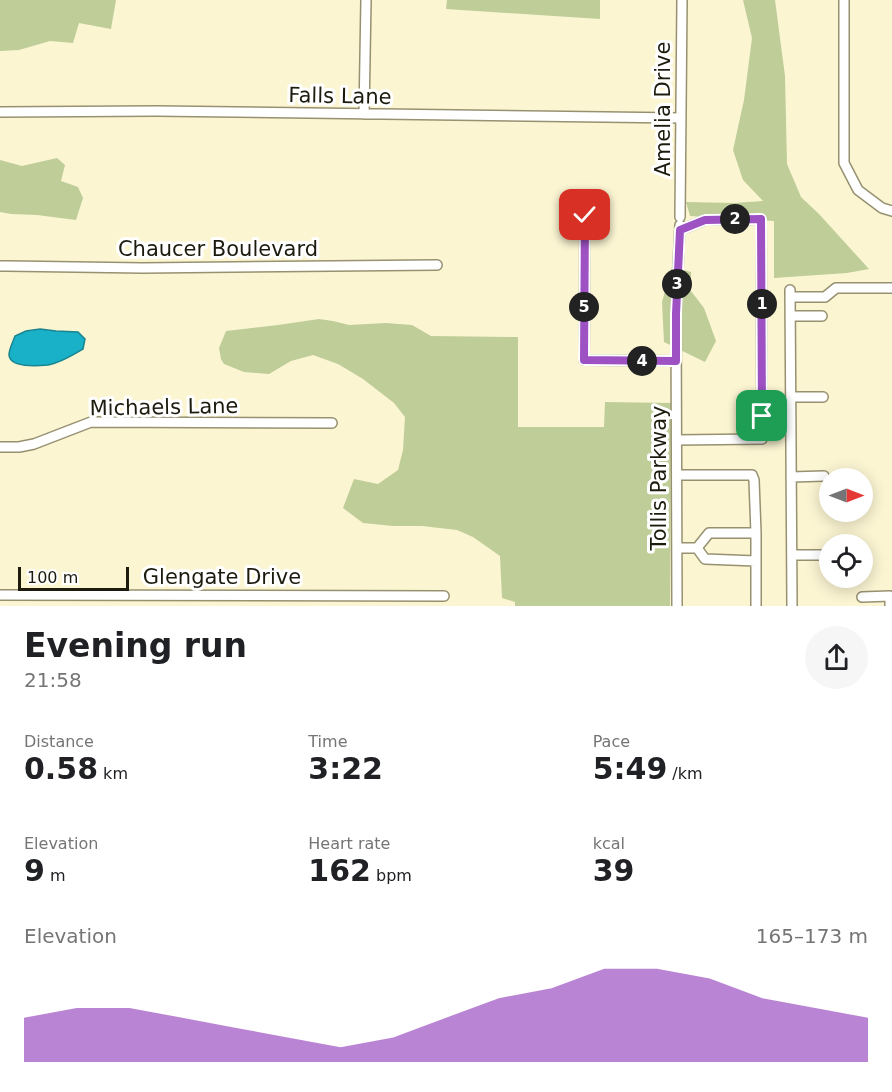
<!DOCTYPE html>
<html lang="en">
<head>
<meta charset="utf-8">
<style>
  :root { --surface:#fff; --page:#f6f6f6; --text:#202124; --muted:#757577; --accent:#9e51c2 }
  body { margin:0; font-family:"DejaVu Sans",sans-serif; background:var(--page); color:var(--text); height:100vh; display:flex; flex-direction:column; font-size:22px; white-space:nowrap }
  * { box-sizing:border-box; margin:0 }
  p { font-size:20px; color:var(--muted) }
  .icon { flex:none; width:33px; height:33px; fill:none; stroke:currentColor; stroke-width:2; stroke-linecap:round; stroke-linejoin:round }
  .map { position:relative; height:606px; overflow:hidden }
  .panel { display:flex; flex-direction:column; background:var(--surface); flex:1 }
  .panel>* { flex:none }
  .needle { width:39px; rotate:90deg }
  .controls { position:absolute; left:819px; top:468px; display:grid; gap:12px }
  .controls a { display:grid; place-items:center; width:54px; height:54px; border-radius:50%; background:var(--surface); box-shadow:0 3px 15px #0003; font-size:30px }
  .scale { position:absolute; left:18px; bottom:15px; width:111px; box-sizing:border-box; padding-left:6px; border:3px solid #1d1b0e; border-top:0; font-size:16px; line-height:21px; white-space:nowrap; color:#1d1b0e; -webkit-text-stroke:4px #fff; paint-order:stroke }
  .pin { position:absolute; display:grid; place-items:center; width:51px; height:51px; color:#fff; margin:-26px; border-radius:12px; box-shadow:0 3px 9px #0006 }
  .km { position:absolute; width:30px; height:30px; margin:-15px; border-radius:50%; background:#222; color:#fff; font-size:16px; line-height:30px; text-align:center }
  .round { display:grid; place-items:center; flex:none; width:63px; height:63px; border-radius:32px; background:var(--page) }
  .head { display:flex; align-items:center; justify-content:space-between; height:102px; padding:0 24px }
  h1 { font-size:33px; font-weight:700; line-height:45px }
  .figures { display:grid; grid-template-columns:repeat(3,1fr); gap:9px; height:102px; padding:6px 24px }
  .figures div { display:grid; align-content:center }
  .figures b { font-size:30px; font-weight:700 }
  .figures small { font-size:16px; font-weight:400 }
  .figures p { font-size:16px }
  .chart { height:168px; padding:12px 24px }
  .chart p { display:flex; justify-content:space-between }
  .chart svg { width:100%; height:108px; margin-top:6px; fill:var(--accent); opacity:.7 }
  .map>svg:first-child { display:block }
  .green { fill:#bfcd99 }
  .water { fill:#18b1c8; stroke:#1a8490; stroke-width:1.5 }
  .lines { fill:none; stroke-linecap:round; stroke-linejoin:round }
  .minor-casing { stroke:#979171; stroke-width:12 }
  .minor { stroke:#fff; stroke-width:9 }
  .route-casing { stroke:#fff; stroke-width:12 }
  .route { stroke:#9e51c2; stroke-width:8 }
  .labels { text-anchor:middle; stroke-width:6; stroke-linejoin:round; paint-order:stroke }
  .street-label { font-size:21px; fill:#1d1b0e; stroke:#fff }
</style>
</head>
<body>
<div class="map">
<svg width="892" height="606" viewBox="0 0 892 606">
  <rect width="100%" height="100%" fill="#fbf5d2"/>
  <path class="green" d="M0 0H116L111 29 79 23 73 43 50 41 19 50 0 51Z
    M447 0H600V19L446 9Z
    M743 0H775L785 76 787 164 801 197 819 214 869 269 847 273 774 278V221L690 216 686 202 735 203 763 201 743 180 733 150 744 100 752 38Z
    M57 158 65 165 61 181 78 187 83 198 76 220 37 215 11 214 0 212V160L22 166Z
    M672 267 691 272V291L704 308 716 341 705 362 664 342 662 302Z
    M319 319 333 321 349 325 386 323 412 325 431 336 518 337V427H604L605 402 671 403 670 606H515V602L502 598 500 556 473 537 457 530 422 526H393L363 523 343 508 354 479 378 484 398 470 403 450 405 417 394 403 363 379 338 364 313 355 291 361 269 374 244 372 224 364 221 359 219 348 226 331 278 325Z"/>
  <path class="water" d="M40 329 56 331 78 332 85 339 83 349C73 355 60 363 48 365 37 366 10 368 9 355 9 349 13 342 15 336L26 331Z"/>
  <g class="lines">
    <defs>
      <path id="minor" d="M844 0V163L858 190 882 208 892 211
        M0 112 156 111 680 118
        M364 114 366 0
        M585 215 584 360 676 361
        M680 217 682 0
        M0 266H7L143 268 437 265
        M790 290 792 606
        M790 297H825L836 288H892
        M790 316H822
        M791 397H823
        M677 440 762 439 761 219 705 220 680 230
        M0 447H19L34 444 91 422 332 423
        M677 475H752L754 480 756 533
        M791 477 824 476
        M677 548H697L705 559 756 561V533H709L697 548
        M792 555H827
        M0 595 444 596
        M862 597 890 596V606
        M677 606 676 313 680 225
        M756 606V561"/>
    </defs>
    <use href="#minor" class="minor-casing"/>
    <use href="#minor" class="minor"/>
  </g>
  <g class="lines">
    <defs>
      <path id="route" d="M585 215 584 360 676 361V314L680 230 705 220 761 219 762 416"/>
    </defs>
    <use href="#route" class="route-casing"/>
    <use href="#route" class="route"/>
  </g>
  <g class="labels">
    <g class="street-label">
      <text transform="translate(340 96) rotate(1)" y="7">Falls Lane</text>
      <text transform="translate(663 109) rotate(-90)" y="7">Amelia Drive</text>
      <text x="218" y="256">Chaucer Boulevard</text>
      <text transform="translate(164 407) rotate(-1)" y="7">Michaels Lane</text>
      <text transform="translate(659 478) rotate(-90)" y="7">Tollis Parkway</text>
      <text x="222" y="584">Glengate Drive</text>
    </g>
  </g>
</svg>
<div class="controls">
<a><svg class="needle" viewBox="-14 -14 28 28"><path d="M0-13l5 13h-10z" fill="#e53935"/><path d="M0 13l5-13h-10z" fill="#757577"/></svg></a>
<a><svg class="icon" aria-label="locate" viewBox="0 0 24 24"><circle cx="12" cy="12" r="6"/><path d="M12 2v4M12 18v4M2 12h4M18 12h4"/></svg></a>
</div>
<div class="scale">100 m</div>
<div class="pin" style="left:762px;top:416px;background:#1e9e55"><svg class="icon" aria-label="arrive" viewBox="0 0 24 24"><path d="M6 21V4h12l-3 4 3 4H6"/></svg></div>
<div class="pin" style="left:585px;top:215px;background:#d93025"><svg class="icon" aria-label="check" viewBox="0 0 24 24"><path d="M5 12l5 5 9-10"/></svg></div>
<b class="km" style="left:762px;top:304px">1</b>
<b class="km" style="left:735px;top:219px">2</b>
<b class="km" style="left:677px;top:284px">3</b>
<b class="km" style="left:642px;top:361px">4</b>
<b class="km" style="left:584px;top:307px">5</b>
</div>
<section class="panel">
<div class="head"><div><h1>Evening run</h1><p>21:58</p></div><a class="round"><svg class="icon" aria-label="share" viewBox="0 0 24 24"><path d="M12 15V3M7 8l5-5 5 5M5 13v7h14v-7"/></svg></a></div>
<div class="figures">
<div><p>Distance</p><b>0.58<small> km</small></b></div>
<div><p>Time</p><b>3:22</b></div>
<div><p>Pace</p><b>5:49<small> /km</small></b></div>
</div>
<div class="figures">
<div><p>Elevation</p><b>9<small> m</small></b></div>
<div><p>Heart rate</p><b>162<small> bpm</small></b></div>
<div><p>kcal</p><b>39</b></div>
</div>
<div class="chart"><p><span>Elevation</span>165–173 m</p>
<svg viewBox="0 0 160 44" preserveAspectRatio="none"><path d="M0 44V26L10 22L20 22L30 26L40 30L50 34L60 38L70 34L80 26L90 18L100 14L110 6L120 6L130 10L140 18L150 22L160 26V44z"/></svg>
</div>
</section>
</body>
</html>
